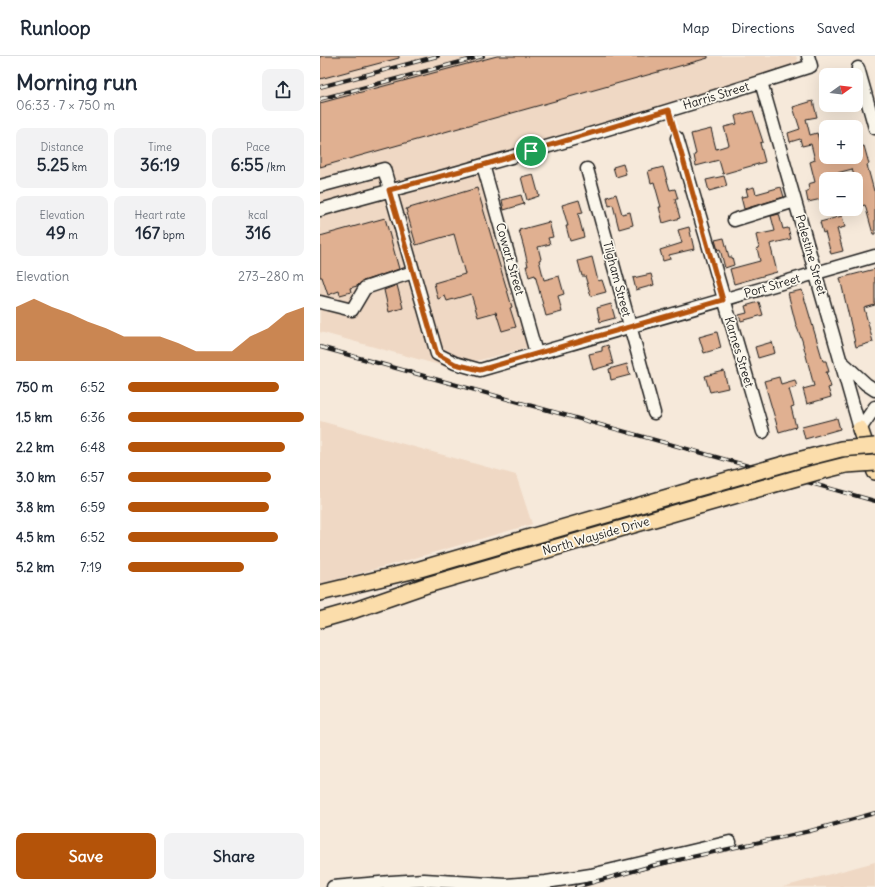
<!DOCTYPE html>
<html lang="en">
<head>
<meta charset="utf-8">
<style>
  :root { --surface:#fff; --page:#f2f2f3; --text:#1f2937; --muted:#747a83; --line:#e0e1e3; --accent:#b45309 }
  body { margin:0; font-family:Delius,sans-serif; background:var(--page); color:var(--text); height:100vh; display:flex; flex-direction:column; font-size:15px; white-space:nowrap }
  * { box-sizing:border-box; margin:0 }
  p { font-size:13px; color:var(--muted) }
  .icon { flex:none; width:22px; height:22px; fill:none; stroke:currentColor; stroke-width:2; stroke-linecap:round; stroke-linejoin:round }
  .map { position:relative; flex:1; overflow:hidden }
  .panel { display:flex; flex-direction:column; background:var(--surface); width:320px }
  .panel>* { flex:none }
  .needle { width:26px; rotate:75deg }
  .buttons { position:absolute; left:499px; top:12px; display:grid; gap:8px }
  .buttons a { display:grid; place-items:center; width:44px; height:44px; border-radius:8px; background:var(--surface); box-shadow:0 4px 16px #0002; font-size:20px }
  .pin { position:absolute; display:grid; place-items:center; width:34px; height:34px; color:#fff; margin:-17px; border:2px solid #fff; border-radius:50%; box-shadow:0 1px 4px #0007 }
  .round { display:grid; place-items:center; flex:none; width:42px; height:42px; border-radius:8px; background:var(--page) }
  .summary { display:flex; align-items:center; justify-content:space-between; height:68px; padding:0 16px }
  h1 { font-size:22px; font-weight:800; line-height:30px }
  .figures { display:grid; grid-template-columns:repeat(3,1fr); gap:6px; height:68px; padding:4px 16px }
  .figures div { display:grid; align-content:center; border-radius:8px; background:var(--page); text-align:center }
  .figures b { font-size:17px; font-weight:800 }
  .figures small { font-size:11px; font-weight:400 }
  .figures p { font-size:11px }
  .chart { height:112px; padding:8px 16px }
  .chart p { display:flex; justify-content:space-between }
  .chart svg { width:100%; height:72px; margin-top:4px; fill:var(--accent); opacity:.7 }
  .cta { display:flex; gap:8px; margin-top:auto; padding:8px 16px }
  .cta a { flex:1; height:46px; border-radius:8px; background:var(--accent); color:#fff; font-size:16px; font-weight:800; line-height:46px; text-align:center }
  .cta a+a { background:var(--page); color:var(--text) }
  ul { padding:0 16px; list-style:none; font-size:13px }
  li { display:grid; grid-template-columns:64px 48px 1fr; align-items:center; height:30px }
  li i { height:10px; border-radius:5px; background:var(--accent) }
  header { display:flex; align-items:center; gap:24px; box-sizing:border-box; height:56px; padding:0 20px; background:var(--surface); border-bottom:1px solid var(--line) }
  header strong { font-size:19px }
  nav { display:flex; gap:22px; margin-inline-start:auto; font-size:14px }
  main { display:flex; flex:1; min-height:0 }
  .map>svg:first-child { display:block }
  .built { fill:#efd8c4 }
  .building { fill:#e0b091; stroke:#1c1c1c }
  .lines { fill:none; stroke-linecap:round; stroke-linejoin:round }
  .minor-casing { stroke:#1c1c1c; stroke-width:15 }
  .major-casing { stroke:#1c1c1c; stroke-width:18 }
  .path { stroke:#1c1c1c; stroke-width:1.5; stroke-dasharray:1 3; stroke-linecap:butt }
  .minor { stroke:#fbf7ec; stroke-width:12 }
  .major { stroke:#fbddab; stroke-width:15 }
  .rail-casing { stroke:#1c1c1c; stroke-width:4 }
  .rail { stroke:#fbf7ec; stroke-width:2.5; stroke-dasharray:8; stroke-linecap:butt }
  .major-bridge-casing { stroke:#1c1c1c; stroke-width:18; stroke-linecap:butt }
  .major-bridge { stroke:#fbddab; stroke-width:15 }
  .route-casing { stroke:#fff; stroke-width:8 }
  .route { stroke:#b45309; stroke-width:5 }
  .labels { text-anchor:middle; stroke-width:3.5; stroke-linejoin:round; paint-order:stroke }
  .street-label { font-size:12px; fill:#1c1c1c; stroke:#fbf7ec }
</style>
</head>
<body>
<header>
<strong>Runloop</strong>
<nav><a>Map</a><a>Directions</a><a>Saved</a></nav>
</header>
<main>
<section class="panel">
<div class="summary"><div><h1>Morning run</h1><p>06:33 · 7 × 750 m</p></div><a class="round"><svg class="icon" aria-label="share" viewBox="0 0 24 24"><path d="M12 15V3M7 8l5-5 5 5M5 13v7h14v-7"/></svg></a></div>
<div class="figures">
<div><p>Distance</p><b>5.25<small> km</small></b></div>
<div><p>Time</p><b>36:19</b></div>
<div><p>Pace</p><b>6:55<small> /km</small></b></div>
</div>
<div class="figures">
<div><p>Elevation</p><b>49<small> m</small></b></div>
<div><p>Heart rate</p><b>167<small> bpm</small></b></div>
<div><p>kcal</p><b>316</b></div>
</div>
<div class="chart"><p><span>Elevation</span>273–280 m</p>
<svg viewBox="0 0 160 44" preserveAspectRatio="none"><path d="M0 44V11L10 6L20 11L30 15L40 20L50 24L60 29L70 29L80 29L90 33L100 38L110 38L120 38L130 29L140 24L150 15L160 11V44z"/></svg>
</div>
<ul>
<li><b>750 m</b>6:52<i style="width:86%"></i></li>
<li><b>1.5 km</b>6:36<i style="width:100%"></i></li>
<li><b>2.2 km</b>6:48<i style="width:89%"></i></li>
<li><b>3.0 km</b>6:57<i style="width:81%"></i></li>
<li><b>3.8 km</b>6:59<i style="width:80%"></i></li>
<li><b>4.5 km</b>6:52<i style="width:85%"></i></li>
<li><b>5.2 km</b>7:19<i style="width:66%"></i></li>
</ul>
<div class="cta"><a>Save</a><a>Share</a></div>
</section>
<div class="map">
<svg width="555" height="831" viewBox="0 0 555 831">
  <rect width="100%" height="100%" fill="#f6e9da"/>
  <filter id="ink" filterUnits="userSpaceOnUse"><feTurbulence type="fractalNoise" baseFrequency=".025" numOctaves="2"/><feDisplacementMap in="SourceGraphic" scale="8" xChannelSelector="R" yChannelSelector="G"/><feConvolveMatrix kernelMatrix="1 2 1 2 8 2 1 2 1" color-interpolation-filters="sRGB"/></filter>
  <g filter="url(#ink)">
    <path class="built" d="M0 0H476L479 8 157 106 209 291 130 312 0 276Z
      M0 365 196 419 212 468 88 504 0 528Z
      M555 806V831H463Z"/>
    <path class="building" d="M0 0H79V2L0 23Z
      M177 0H388V2L0 111V47Z
      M493 45 497 61 486 63 490 79 497 77 504 101H536V92L544 90 549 108 547 109 554 135H555V178H553L545 149 537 151 536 140 539 139 536 123H535L532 113 506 120V142L488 146 486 136 489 134 488 128 495 126 490 106 495 104 491 88 482 90 480 83 470 86 468 77 480 73 473 51Z
      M433 55 443 86 440 87 445 106 403 118 399 104 376 110 374 99 376 98 371 78 391 73 396 93 409 89 404 71 417 68 415 60Z
      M303 108 306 118 296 121 293 111Z
      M343 111 350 134 355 133 358 143H355L360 162 343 167 339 151H341L334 126 331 127 328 115Z
      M213 118 219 140 207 144 201 121Z
      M404 120 407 130 389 135 386 124Z
      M434 131 436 138 461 131 464 141 424 153 421 141 428 140 426 133Z
      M157 132 192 251 190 252 196 271 182 275 176 256 158 261 151 238 127 245 125 240 118 243 114 227 145 218 134 178 96 189 86 153Z
      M296 138 302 158 310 156 313 169 299 173 293 149 289 150 287 141Z
      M201 139 204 148 184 154 182 144Z
      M259 144 263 157 258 158 264 181 250 185 246 170H248L242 149Z
      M459 158 463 173 468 172 471 183 450 188 457 216 414 228 410 213 440 205 437 192H439L436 179 455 175 451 160Z
      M522 160 525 171 517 173 523 195 511 198 505 176 503 177 500 166Z
      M65 162 79 213 43 225 37 230 30 232 31 236 20 239 19 235 8 239 2 221H0V180Z
      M229 166 233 181 228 182 230 188 218 191 221 203 219 204 224 224 239 220 244 238 238 240 242 256 226 260 215 219 209 221 206 210H208L205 196 199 174Z
      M369 171 374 193 349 199 350 203 343 205 340 194 362 187 358 174Z
      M404 182 409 201H412L414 209 405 212 400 193 398 194 395 184Z
      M272 201 278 225 282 224 286 236 271 240 265 220H262L258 205Z
      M555 213V249L544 252 553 286 536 291 520 222Z
      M331 218 334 229 316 234 313 222Z
      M77 229 83 252 69 256 64 234Z
      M482 234 503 305H506L509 316H506L511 331 508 332 511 341 487 348 483 333 494 330 482 284 476 269 468 237Z
      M439 246 443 259 421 265 419 259 427 257 425 250Z
      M291 248 295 262 280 266 277 252Z
      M397 276 401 292 384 297 379 281Z
      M452 286 455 297 438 302 435 291Z
      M288 289 293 308 273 314 269 298 282 295V291Z
      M307 308 310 319 291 324 289 313Z
      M404 315 408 332 390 336 385 320Z
      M459 321 461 328 475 324 477 331 469 333 474 350 471 351 476 371 459 376 444 325Z
      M517 362 520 373 485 383 482 371Z"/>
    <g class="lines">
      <defs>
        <path id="minor" d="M538 12 555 72
          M441 26 540 373
          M357 82 443 376
          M163 109 216 297
          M267 113 334 357
          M0 130 64 113 117 298 135 307 160 314 555 200
          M0 154C54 138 109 125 163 109 273 78 382 45 491 10L488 0
          M414 164 475 145
          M0 246 32 254 45 232 93 216
          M521 305 546 328 555 334
          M540 373 555 351
          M71 826 104 824 186 829 226 826 271 819 410 786
          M13 831 71 826V831"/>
        <path id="major" d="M540 373 555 416
          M0 537 100 513 372 434
          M0 564 35 554 107 529 382 449"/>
      </defs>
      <use href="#minor" class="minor-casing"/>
      <use href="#major" class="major-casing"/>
      <path class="path" d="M352 64 354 72"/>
      <use href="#minor" class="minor"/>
      <use href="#major" class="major"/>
      <defs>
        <path id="rail" d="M0 31 118 0
          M0 43 163 0
          M0 291 555 445
          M256 831 335 809 490 775 555 757"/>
      </defs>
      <use href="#rail" class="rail-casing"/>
      <use href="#rail" class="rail"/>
      <defs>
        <path id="major-bridge" d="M372 434 482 403 521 393 555 390
          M382 449 494 417 526 409 555 407"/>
      </defs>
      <use href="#major-bridge" class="major-bridge-casing"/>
      <use href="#major-bridge" class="major-bridge"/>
    </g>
  </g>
  <g class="lines" filter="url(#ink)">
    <defs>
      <path id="route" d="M349 54 403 244 160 314 135 308 117 298 69 134 163 109Z"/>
    </defs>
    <use href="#route" class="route-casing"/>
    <use href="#route" class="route"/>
  </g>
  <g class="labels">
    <g class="street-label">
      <text transform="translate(396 40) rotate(-17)" y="4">Harris Street</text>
      <text transform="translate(491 199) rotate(74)" y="4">Palestine Street</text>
      <text transform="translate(190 203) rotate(74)" y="4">Cowart Street</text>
      <text transform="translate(297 223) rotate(75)" y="4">Tilgham Street</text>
      <text transform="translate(452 230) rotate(-16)" y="4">Port Street</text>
      <text transform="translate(419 296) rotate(73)" y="4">Karnes Street</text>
      <text transform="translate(276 480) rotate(-16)" y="4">North Wayside Drive</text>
    </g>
  </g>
</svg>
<div class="buttons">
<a><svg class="needle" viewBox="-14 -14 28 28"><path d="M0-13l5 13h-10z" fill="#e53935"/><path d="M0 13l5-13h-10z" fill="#747a83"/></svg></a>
<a>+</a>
<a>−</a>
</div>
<div class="pin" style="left:211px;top:95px;background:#1e9e55"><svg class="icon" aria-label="arrive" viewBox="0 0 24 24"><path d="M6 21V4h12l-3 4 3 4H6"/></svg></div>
</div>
</main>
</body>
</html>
